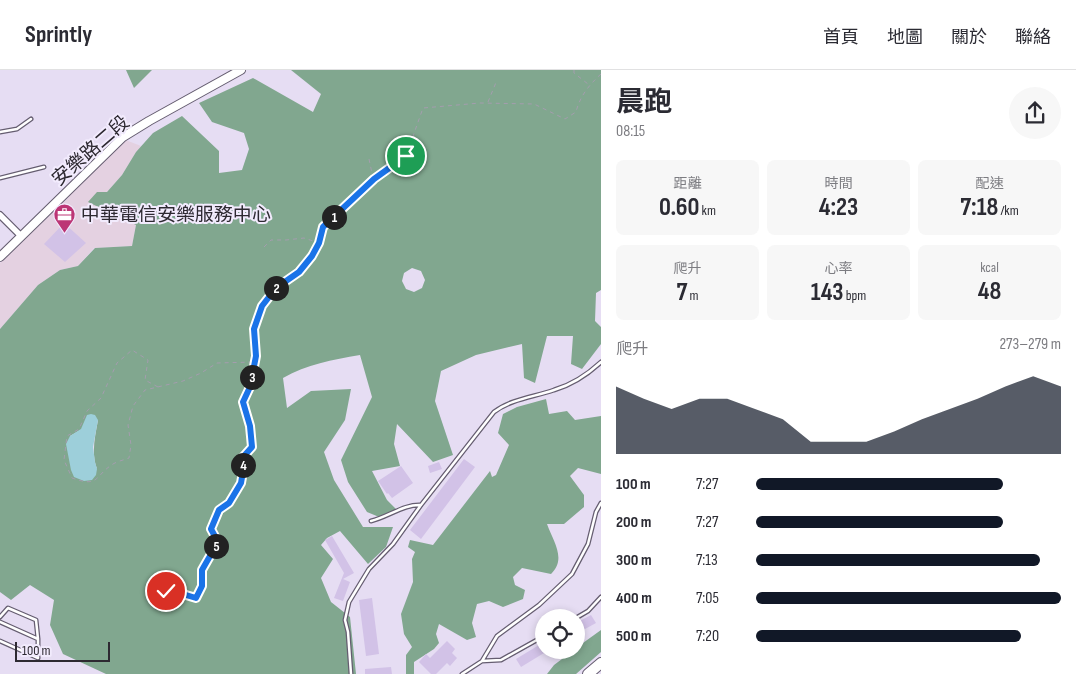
<!DOCTYPE html>
<html lang="zh-TW">
<head>
<meta charset="utf-8">
<style>
  :root { --surface:#fff; --page:#f7f7f7; --text:#2b2b33; --muted:#7c7c81; --line:#e1e1e2; --accent:#111827 }
  body { margin:0; font-family:"Sofia Sans Condensed","Noto Sans TC",sans-serif; background:var(--page); color:var(--text); height:100vh; display:flex; flex-direction:column; font-size:19px; white-space:nowrap }
  * { box-sizing:border-box; margin:0 }
  p { font-size:16px; color:var(--muted) }
  .icon { flex:none; width:28px; height:28px; fill:none; stroke:currentColor; stroke-width:2; stroke-linecap:round; stroke-linejoin:round }
  .map { position:relative; flex:1; overflow:hidden }
  .panel { display:flex; flex-direction:column; background:var(--surface); width:475px }
  .panel>* { flex:none }
  .controls { position:absolute; left:535px; top:539px; display:grid; gap:10px }
  .controls a { display:grid; place-items:center; width:50px; height:50px; border-radius:50%; background:var(--surface); box-shadow:0 2px 8px #0003; font-size:25px }
  .scale { position:absolute; left:15px; bottom:12px; width:95px; box-sizing:border-box; padding-left:5px; border:2px solid #2d2931; border-top:0; font-size:14px; line-height:18px; white-space:nowrap; color:#2d2931; -webkit-text-stroke:4px #f2ebfd; paint-order:stroke }
  .pin { position:absolute; display:grid; place-items:center; width:42px; height:42px; color:#fff; margin:-21px; border:2px solid #fff; border-radius:50%; box-shadow:0 1px 5px #0007 }
  .km { position:absolute; width:25px; height:25px; margin:-12px; border-radius:50%; background:#222; color:#fff; font-size:14px; line-height:25px; text-align:center }
  .round { display:grid; place-items:center; flex:none; width:52px; height:52px; border-radius:26px; background:var(--page) }
  .summary { display:flex; align-items:center; justify-content:space-between; height:85px; padding:0 15px }
  h1 { font-size:28px; font-weight:700; line-height:38px }
  .metrics { display:grid; grid-template-columns:repeat(3,1fr); gap:8px; height:85px; padding:5px 15px }
  .metrics div { display:grid; align-content:center; border-radius:8px; background:var(--page); text-align:center }
  .metrics b { font-size:25px; font-weight:700 }
  .metrics small { font-size:14px; font-weight:400 }
  .metrics p { font-size:14px }
  .chart { height:140px; padding:10px 15px }
  .chart p { display:flex; justify-content:space-between }
  .chart svg { width:100%; height:90px; margin-top:5px; fill:var(--accent); opacity:.7 }
  ul { padding:0 15px; list-style:none; font-size:16px }
  li { display:grid; grid-template-columns:80px 60px 1fr; align-items:center; height:38px }
  li i { height:12px; border-radius:6px; background:var(--accent) }
  header { display:flex; align-items:center; gap:30px; box-sizing:border-box; height:70px; padding:0 25px; background:var(--surface); border-bottom:1px solid var(--line) }
  header strong { font-size:24px }
  nav { display:flex; gap:28px; margin-inline-start:auto; font-size:18px }
  main { display:flex; flex:1; min-height:0 }
  .map>svg:first-child { display:block }
  .commercial { fill:#e4d1e1 }
  .forest { fill:#81a78f; fill-rule:evenodd }
  .water { fill:#9dcfda }
  .building { fill:#d2c2e7 }
  .lines { fill:none; stroke-linecap:round; stroke-linejoin:round }
  .lane-casing { stroke:#655d70; stroke-width:5 }
  .street-casing { stroke:#655d70; stroke-width:8 }
  .secondary-casing { stroke:#655d70; stroke-width:10 }
  .highway-casing { stroke:#655d70; stroke-width:12 }
  .path { stroke:#a49dae; stroke-width:1; stroke-dasharray:4 4; stroke-linecap:butt }
  .lane { stroke:#fff; stroke-width:2.5 }
  .street { stroke:#fff; stroke-width:5.5 }
  .secondary { stroke:#fff; stroke-width:8 }
  .highway { stroke:#fff; stroke-width:10 }
  .route-casing { stroke:#fff; stroke-width:10 }
  .route { stroke:#1a73e8; stroke-width:6 }
  .labels { text-anchor:middle; stroke-width:4; stroke-linejoin:round; paint-order:stroke }
  .street-label { font-size:19px; fill:#2d2931; stroke:#f2ebfd }
  .poi-label { font-size:19px; fill:#2d2931; stroke:#f2ebfd; text-anchor:start }
</style>
</head>
<body>
<header>
<strong>Sprintly</strong>
<nav><a>首頁</a><a>地圖</a><a>關於</a><a>聯絡</a></nav>
</header>
<main>
<div class="map">
<svg width="601" height="604" viewBox="0 0 601 604">
  <rect width="100%" height="100%" fill="#e6ddf3"/>
  <path class="commercial" d="M123 69 141 76 136 82 122 105 107 122 97 123 136 155 132 176 94 178 78 196 60 200 38 215 0 259V193L69 127 65 123Z"/>
  <path class="forest" d="M126 0H152L134 18Z
    M291 0H601V220L596 223 595 251 601 257V274L582 299 571 294 573 266H547L535 313 524 308 522 274 476 285 441 301 435 331 453 385 433 392 397 354 394 374 400 396 372 401 387 430 397 440 384 449 367 442 348 412 341 390 372 327 360 285C332 290 307 294 283 308L287 338 311 321 351 319 345 350 324 382 334 410 363 457H393L386 477 368 494 340 461 327 468 321 475 333 489 321 508 331 532 350 547 356 604H106L63 584 50 555 54 530 30 515 11 530 0 522V259L38 215 60 200 78 196 95 178 132 176 136 155 88 132 97 122H107L122 105 136 82 153 63 182 46 219 81V103L242 100 249 79 244 63 212 52 199 33 253 8 313 42 321 24ZM412 198 421 201 425 210 422 218 414 222 406 219 402 211 404 203ZM98 350C95 367 91 383 97 399L70 366Z
    M546 329 549 344 567 341 575 350 601 346V404L578 398 570 406 584 425V437L564 454H547C553 471 567 489 551 504L522 498 513 507 515 515 525 520 523 529 503 537 489 531 477 534 472 553 476 567 467 570 439 554 436 564 439 573 434 579 414 592V604H406V585L412 577 404 564 401 544 413 512 412 489 415 482 408 477 410 470 433 475 490 401 492 407 496 405 509 375 498 363 503 344 517 337Z
    M601 560V582L576 604H547L554 595 574 580H576V578Z"/>
  <path class="water" d="M91 344 95 345 98 350 93 377 95 392 97 399 96 405 92 410 84 411 74 407 71 400 66 374 70 366 81 359 87 345Z"/>
  <path class="building" d="M64 153 86 173 65 192 44 174Z
    M464 389 475 397 421 469 410 460Z
    M439 392 442 399 430 403 428 396Z
    M401 396 413 413 392 428 388 423 387 424 378 411Z
    M332 466 354 503 343 509 350 512 343 531 334 528 344 503 325 470Z
    M372 528 379 584 366 586 359 530Z
    M591 545 596 553 576 564V553Z
    M447 571 455 579 452 583 457 588 450 596 447 593 436 604H431L419 592 426 584 430 588Z
    M544 572V583L521 597 516 589Z
    M391 597 392 604H365V599Z"/>
  <g class="lines">
    <defs>
      <path id="lane" d="M0 62 17 59 31 49
        M0 108 44 97
        M371 451C388 447 404 434 421 435
        M0 547 8 538 36 550 38 569
        M576 548 588 541 601 527
        M0 552 38 569V588L0 571
        M482 591 501 590 544 566
        M351 604 348 562 345 550 349 532 369 499 393 474 421 435 494 342C511 329 534 327 554 320 571 315 588 304 601 292
        M462 604 482 591 497 566 539 535 572 504 588 474 596 442 601 433"/>
      <path id="street" d="M0 145 21 166"/>
      <path id="secondary" d="M0 187 123 67 149 51 241 0"/>
      <path id="highway" d="M588 604 601 593"/>
    </defs>
    <use href="#lane" class="lane-casing"/>
    <use href="#street" class="street-casing"/>
    <use href="#secondary" class="secondary-casing"/>
    <use href="#highway" class="highway-casing"/>
    <path class="path" d="M574 0V3L588 14
      M488 32 497 10
      M369 89 373 108
      M264 177 271 170H286L304 168 319 173
      M158 317 145 310 148 290 132 280 117 293 101 328 87 341 79 359 67 366 64 390 72 408C100 418 94 406 113 394 118 391 124 390 129 388L131 375 128 355 133 336 145 320 183 311 201 303 217 293 254 292
      M166 521 176 518 186 525 196 528 202 515V500L219 471 211 459 219 440 229 433 241 413 244 396 243 387 252 377 250 356 243 333 250 317 256 286 254 259 262 236 276 218 299 202 312 186 319 173 323 157 374 109 406 86 423 38 480 33 534 34 565 49 576 42C580 26 589 15 601 4"/>
    <use href="#lane" class="lane"/>
    <use href="#street" class="street"/>
    <use href="#secondary" class="secondary"/>
    <use href="#highway" class="highway"/>
  </g>
  <g class="lines">
    <defs>
      <path id="route" d="M166 521 176 518 186 525 196 528 202 516V500L218 472 211 459 219 440 229 433 241 413 244 396 243 387 252 377 250 356 243 332 250 317 256 286 254 259 262 236 276 218 299 202 312 186 319 173 323 157 374 109 406 86"/>
    </defs>
    <use href="#route" class="route-casing"/>
    <use href="#route" class="route"/>
  </g>
  <defs>
    <symbol id="office-pin" viewBox="-11 -11 22 30"><path d="M0 17L-7.5 6A9.5 9.5 0 1 1 7.5 6Z" fill="#bc3575" stroke="#f2ebfd"/><path d="M-6-3h4V-5.5h4V-3h4V5H-6ZM-1-4.5V-3h2v-1.5ZM-6 0V1H6V0Z" fill="#fff"/></symbol>
  </defs>
  <g fill-rule="evenodd">
    <use href="#office-pin" x="52" y="132" width="25" height="34"/>
  </g>
  <g class="labels">
    <g class="street-label">
      <text transform="translate(90 80) rotate(-41)" y="7">安樂路二段</text>
    </g>
    <g class="poi-label">
      <text x="81" y="151">中華電信安樂服務中心</text>
    </g>
  </g>
</svg>
<div class="controls">
<a><svg class="icon" aria-label="locate" viewBox="0 0 24 24"><circle cx="12" cy="12" r="6"/><path d="M12 2v4M12 18v4M2 12h4M18 12h4"/></svg></a>
</div>
<div class="scale">100 m</div>
<div class="pin" style="left:406px;top:86px;background:#1e9e55"><svg class="icon" aria-label="arrive" viewBox="0 0 24 24"><path d="M6 21V4h12l-3 4 3 4H6"/></svg></div>
<div class="pin" style="left:166px;top:521px;background:#d93025"><svg class="icon" aria-label="check" viewBox="0 0 24 24"><path d="M5 12l5 5 9-10"/></svg></div>
<b class="km" style="left:334px;top:147px">1</b>
<b class="km" style="left:276px;top:218px">2</b>
<b class="km" style="left:252px;top:307px">3</b>
<b class="km" style="left:243px;top:395px">4</b>
<b class="km" style="left:216px;top:476px">5</b>
</div>
<section class="panel">
<div class="summary"><div><h1>晨跑</h1><p>08:15</p></div><a class="round"><svg class="icon" aria-label="share" viewBox="0 0 24 24"><path d="M12 15V3M7 8l5-5 5 5M5 13v7h14v-7"/></svg></a></div>
<div class="metrics">
<div><p>距離</p><b>0.60<small> km</small></b></div>
<div><p>時間</p><b>4:23</b></div>
<div><p>配速</p><b>7:18<small> /km</small></b></div>
</div>
<div class="metrics">
<div><p>爬升</p><b>7<small> m</small></b></div>
<div><p>心率</p><b>143<small> bpm</small></b></div>
<div><p>kcal</p><b>48</b></div>
</div>
<div class="chart"><p><span>爬升</span>273–279 m</p>
<svg viewBox="0 0 160 44" preserveAspectRatio="none"><path d="M0 44V11L10 17L20 22L30 17L40 17L50 22L60 27L70 38L80 38L90 38L100 33L110 27L120 22L130 17L140 11L150 6L160 11V44z"/></svg>
</div>
<ul>
<li><b>100 m</b>7:27<i style="width:81%"></i></li>
<li><b>200 m</b>7:27<i style="width:81%"></i></li>
<li><b>300 m</b>7:13<i style="width:93%"></i></li>
<li><b>400 m</b>7:05<i style="width:100%"></i></li>
<li><b>500 m</b>7:20<i style="width:87%"></i></li>
</ul>
</section>
</main>
</body>
</html>
